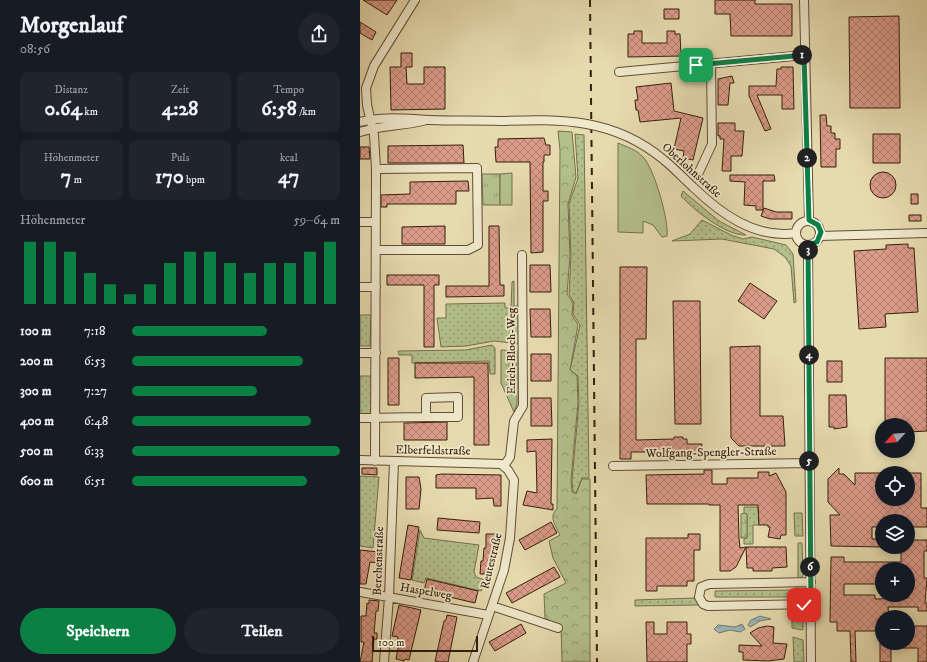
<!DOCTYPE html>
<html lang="de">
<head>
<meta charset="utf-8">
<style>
  :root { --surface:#171b24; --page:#20242c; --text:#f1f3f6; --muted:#9ea1a6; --accent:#0b8043 }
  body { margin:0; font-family:"IM FELL DW Pica",serif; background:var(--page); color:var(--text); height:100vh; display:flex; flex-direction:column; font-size:15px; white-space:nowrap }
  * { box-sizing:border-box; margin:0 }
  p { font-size:13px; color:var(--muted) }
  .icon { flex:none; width:22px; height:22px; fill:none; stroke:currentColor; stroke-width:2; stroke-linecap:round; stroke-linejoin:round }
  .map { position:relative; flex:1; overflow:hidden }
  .side { display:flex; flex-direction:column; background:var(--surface); width:360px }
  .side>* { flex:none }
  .needle { width:26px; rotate:244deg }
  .fabs { position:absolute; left:515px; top:418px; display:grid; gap:8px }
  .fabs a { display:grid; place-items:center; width:40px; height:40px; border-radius:50%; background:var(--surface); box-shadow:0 2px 10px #0003; font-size:20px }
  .scale { position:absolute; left:12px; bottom:10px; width:106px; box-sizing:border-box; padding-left:4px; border:2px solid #371e0b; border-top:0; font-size:11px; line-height:14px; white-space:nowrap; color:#371e0b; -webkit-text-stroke:3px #efe8cb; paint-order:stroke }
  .pin { position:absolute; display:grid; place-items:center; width:34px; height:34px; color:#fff; margin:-17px; border-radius:8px; box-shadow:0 2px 6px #0006 }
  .km { position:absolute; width:20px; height:20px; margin:-10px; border-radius:50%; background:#222; color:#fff; font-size:11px; line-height:20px; text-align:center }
  .round { display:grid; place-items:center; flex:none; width:42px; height:42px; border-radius:21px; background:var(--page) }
  .head { display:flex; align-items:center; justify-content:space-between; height:68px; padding:0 20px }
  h1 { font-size:22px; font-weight:700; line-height:30px }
  .figures { display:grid; grid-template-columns:repeat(3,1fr); gap:6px; height:68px; padding:4px 20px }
  .figures div { display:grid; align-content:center; border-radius:8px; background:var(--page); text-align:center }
  .figures b { font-size:20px; font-weight:700 }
  .figures small { font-size:11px; font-weight:400 }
  .figures p { font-size:11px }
  .chart { height:112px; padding:8px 20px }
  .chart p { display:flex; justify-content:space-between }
  .chart svg { width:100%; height:72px; margin-top:4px; stroke:var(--accent); stroke-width:6 }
  .button { display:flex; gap:8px; margin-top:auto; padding:8px 20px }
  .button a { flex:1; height:46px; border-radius:24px; background:var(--accent); color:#fff; font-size:16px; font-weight:700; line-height:46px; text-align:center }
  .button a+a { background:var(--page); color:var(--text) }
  ul { padding:0 20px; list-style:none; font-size:13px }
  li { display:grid; grid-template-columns:64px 48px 1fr; align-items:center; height:30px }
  li i { height:10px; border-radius:5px; background:var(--accent) }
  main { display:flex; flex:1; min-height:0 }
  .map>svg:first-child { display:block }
  .grass { fill:url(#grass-dots); stroke:#756f4c }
  .forest { fill:url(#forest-crowns); stroke:#756f4c }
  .wetland { fill:url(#wetland-marsh); stroke:#756f4c }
  .park { fill:url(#park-tufts); stroke:#756f4c }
  .garden { fill:#b3c08c; stroke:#756f4c }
  .water { fill:url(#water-ripples); stroke:#747a72 }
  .building { fill:url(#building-cross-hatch); stroke:#371e0b; fill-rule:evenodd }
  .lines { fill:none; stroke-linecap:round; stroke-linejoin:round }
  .minor-casing { stroke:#634d34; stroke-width:10 }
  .minor { stroke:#efe8cb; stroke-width:8 }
  .rail { stroke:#371e0b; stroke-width:2; stroke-dasharray:7 7; stroke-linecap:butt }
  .minor-bridge-casing { stroke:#634d34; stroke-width:10; stroke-linecap:butt }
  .minor-bridge { stroke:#efe8cb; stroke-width:8 }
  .route-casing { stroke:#fff; stroke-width:8 }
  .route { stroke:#0b8043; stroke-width:5 }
  .labels { text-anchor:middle; stroke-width:3.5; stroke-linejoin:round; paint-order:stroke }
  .street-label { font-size:12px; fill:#371e0b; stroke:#efe8cb }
</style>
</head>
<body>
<main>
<section class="side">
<div class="head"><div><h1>Morgenlauf</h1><p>08:56</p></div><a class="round"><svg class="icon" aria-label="share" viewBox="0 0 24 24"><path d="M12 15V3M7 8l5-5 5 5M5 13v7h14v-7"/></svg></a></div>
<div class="figures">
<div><p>Distanz</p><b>0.64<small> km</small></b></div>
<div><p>Zeit</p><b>4:28</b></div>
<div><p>Tempo</p><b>6:58<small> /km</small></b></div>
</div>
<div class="figures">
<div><p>Höhenmeter</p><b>7<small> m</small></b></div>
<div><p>Puls</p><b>170<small> bpm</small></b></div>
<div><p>kcal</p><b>47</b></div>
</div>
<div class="chart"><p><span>Höhenmeter</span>59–64 m</p>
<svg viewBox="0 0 160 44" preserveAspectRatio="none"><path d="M5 44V6M15 44V6M25 44V12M35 44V25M45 44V32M55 44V38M65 44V32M75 44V19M85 44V12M95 44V12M105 44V19M115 44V25M125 44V19M135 44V19M145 44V12M155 44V6"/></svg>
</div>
<ul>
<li><b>100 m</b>7:18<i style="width:65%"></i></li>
<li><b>200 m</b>6:53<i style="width:82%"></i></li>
<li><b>300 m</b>7:27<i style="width:60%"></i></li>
<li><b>400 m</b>6:48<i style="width:86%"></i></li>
<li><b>500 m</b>6:33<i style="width:100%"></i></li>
<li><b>600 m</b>6:51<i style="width:84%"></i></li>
</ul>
<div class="button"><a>Speichern</a><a>Teilen</a></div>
</section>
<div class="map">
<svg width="567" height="662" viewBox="0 0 567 662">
  <defs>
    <pattern id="grass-dots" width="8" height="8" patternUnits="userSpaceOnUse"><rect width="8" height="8" fill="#b3c08c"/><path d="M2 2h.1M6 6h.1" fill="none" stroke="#929b71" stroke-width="1.8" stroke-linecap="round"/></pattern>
    <pattern id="forest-crowns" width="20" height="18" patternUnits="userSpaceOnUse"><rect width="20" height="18" fill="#b3c08c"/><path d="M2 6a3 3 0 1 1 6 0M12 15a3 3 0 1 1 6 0" fill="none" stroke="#929b71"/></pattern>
    <pattern id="wetland-marsh" width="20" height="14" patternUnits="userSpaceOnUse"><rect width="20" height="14" fill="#b3c08c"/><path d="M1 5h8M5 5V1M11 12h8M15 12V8" fill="none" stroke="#929b71"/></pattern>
    <pattern id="park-tufts" width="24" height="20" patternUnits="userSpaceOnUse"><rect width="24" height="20" fill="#b3c08c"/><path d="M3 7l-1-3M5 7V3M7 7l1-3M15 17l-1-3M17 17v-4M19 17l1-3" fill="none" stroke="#929b71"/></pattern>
    <pattern id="water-ripples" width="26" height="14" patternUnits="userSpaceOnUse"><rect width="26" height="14" fill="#9cb8b7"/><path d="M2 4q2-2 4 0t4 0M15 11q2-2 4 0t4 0" fill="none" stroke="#809593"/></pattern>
    <pattern id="building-cross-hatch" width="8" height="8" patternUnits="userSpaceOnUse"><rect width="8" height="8" fill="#da9b89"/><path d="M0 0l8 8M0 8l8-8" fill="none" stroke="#b27e6e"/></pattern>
  </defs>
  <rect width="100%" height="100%" fill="#e6dbaf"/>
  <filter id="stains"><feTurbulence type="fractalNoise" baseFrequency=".005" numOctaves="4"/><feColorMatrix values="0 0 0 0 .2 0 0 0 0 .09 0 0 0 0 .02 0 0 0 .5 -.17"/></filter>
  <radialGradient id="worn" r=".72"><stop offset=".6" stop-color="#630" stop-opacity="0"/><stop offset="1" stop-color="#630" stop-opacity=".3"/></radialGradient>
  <path class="grass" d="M215 134 224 135 229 478H222L216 493 213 491 212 480 219 403 218 376 210 370 220 325 213 314 214 303 209 294 211 256 209 204 218 178Z
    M323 191 359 221 386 235C366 236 334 210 321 196Z
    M342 220 371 235 383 239 392 237 426 245 433 254 436 302 434 303 431 266 425 257 414 249 362 239 312 241 330 234Z
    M154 281V306H159L160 344 134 341 106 346 81 347 77 318H86V304L145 303V308H151L152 282Z
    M0 315H11L10 346H0Z
    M132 345 135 348V374H130L129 361 52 363V355H39L38 351 106 350Z
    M0 376H14L12 415 0 416Z
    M0 476 19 477 13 548 0 546Z
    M384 507H398L399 525H393V544H384V539L387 538V514L384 513Z
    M434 513H442L443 536H435Z
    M60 530 64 538 119 545 114 572 116 577 125 580 121 591 66 578 64 583 52 580Z
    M438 543H442L443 576 438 579Z
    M437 585H443V601H436L437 597H355V591L435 590Z
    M335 598 339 603 338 605 275 606V600Z
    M432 607 443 609V630L432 628Z
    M433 637 443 640 444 662H434Z"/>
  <path class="forest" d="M198 131 212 132 216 177 208 204 210 256 207 294 213 303 212 315 218 325 210 370 217 376 218 402 211 480 212 492 216 494 222 479H230V662H202L201 627 185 618 184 594 206 583 193 558 189 541 200 535C196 526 188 517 197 509L200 150Z"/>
  <path class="wetland" d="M384 513 387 514V538H381V514Z"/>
  <path class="park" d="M122 174H140V205H123Z
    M141 350 157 351V404L154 412 141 383Z"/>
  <path class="garden" d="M258 143C267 147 277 150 283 157 294 168 309 220 307 236L302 237 293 225 283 221V233L258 232Z
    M152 173V205H140V174Z"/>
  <path class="water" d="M400 616 411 619 400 621 390 627 388 625 391 620Z
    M382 624 385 629 380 632 370 630 359 633 354 629 358 625 375 627Z"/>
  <path class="building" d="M3 0H37L27 15Z
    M355 0H395V4H432V36H371L370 14H355Z
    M304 9H319V19H304Z
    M539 16 540 108H490L489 17Z
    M0 22 16 32 12 40 0 33Z
    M274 31H282V43H307V31H315V34H320L321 56 268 57V34H274Z
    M41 53H52V67H46L47 84H64V67H85V109L31 110 30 67H41Z
    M421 67H433L434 109H422V95H397L411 129 405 131 389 96V86H416L417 69H421Z
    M372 76 374 83H370L368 105H358V79Z
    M311 83 314 111 343 118 333 160 323 158 324 151 314 149 321 118 280 122 278 110H276L275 100H278L276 87Z
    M460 115H466L467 126H471V133H475V139H480V149H476V167H461Z
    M358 123H375V131H384L382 156H371V171H362L364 139H360V136H358Z
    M513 134H540V163H513Z
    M184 138 186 145H190V155H184V162H183V191H188V201H183V252L171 253 170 162H136L135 147H138V139Z
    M103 145 104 163H28V146Z
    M0 147H9L10 159H0Z
    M510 185a13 13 0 1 1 26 0a13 13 0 1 1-26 0Z
    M370 175H414L415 181H403V210H396V206L384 205 385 182 370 181Z
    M108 181 109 191H96V204H27V207H21V195L50 194V182Z
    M551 194H558V204H551Z
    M404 208 416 212H432V219H410L401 216Z
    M549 215H561V221H549Z
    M85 226V244H42V227Z
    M129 226H139L140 285H144V296L86 297V286H129Z
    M548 244V248H554L558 312 525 314 526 327 499 329 494 251 526 249V245Z
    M170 265H190L191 292H170Z
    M260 267H287L286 339H276V440L314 439V437H323V439H327V444H342L341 454 299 452V456H292V452H271V459H260Z
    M27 275H79V285H74V347H64V285H27Z
    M390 283 417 301 404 319 378 301Z
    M313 301H340L341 424H315Z
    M170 309H190L191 337H171Z
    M400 346V416H423L425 446H379L371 438 370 347Z
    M171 354H191V381H171Z
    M28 358H39V405H28Z
    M525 358H567V431L548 432V425H540V421H525Z
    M467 361H482V382H467Z
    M55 363H128L129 445H114V377L55 378Z
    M469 395H486L487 427 474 429V427H469Z
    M171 398H191L192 426H171Z
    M87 422V440H44V423Z
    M192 439 191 504H193V510L163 505 167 491 177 493 176 451 167 452V440Z
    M2 468H17V475L2 474Z
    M479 468V474H484L495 485V473H522V499H548V473H561V508H567V527H548V521H522V527H512V539H522V547L471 546 470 515H480L468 502V479Z
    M344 470H352V484H367V478H398V472H409V476L416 473 426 492V535H421L420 539 408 537 410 527H408V525H399L398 505H378L379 538 380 548 386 547 376 567 370 571H360V505H349V504H287L286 475 344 474Z
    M82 474 141 475V506H134L133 498 116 499V488H76V475Z
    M46 477H59L61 489 59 509H46Z
    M78 518 120 522 119 533 77 530Z
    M191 522 197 533 165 550 159 540Z
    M48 525 59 527 51 580 39 578Z
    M126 534H138L130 574H120L121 561H123L124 548H126Z
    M328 534H340V550H334V581H327V586H297V591H286V538H328Z
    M548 540H567V551H564V578H567L565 603H567V611H558V607H528L529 617H522V631H495L496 662H491L490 631H477V622H470L471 557H484V562H541V547H548ZM522 569H548V598L515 599V595H484V584H522Z
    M386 547H426L427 567 412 568V571H393V568H387Z
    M0 550 19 552 18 563 10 562 6 584H0Z
    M194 567 200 577 152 603 146 593Z
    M67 579 118 591 115 603 64 591Z
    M9 600 19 601 18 611H16L14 633H17V639H14L12 662H0L4 642H1V616H6L7 603 9 604Z
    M39 605 61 610 49 660 45 659 44 661 36 659 39 643H37L38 637 32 636Z
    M87 615 97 617 88 662H80L75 661 84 621 86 620Z
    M286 622H294V634H307V622H327V634H331V644H327V662H287Z
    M161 624 166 633 135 651 129 642Z
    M407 626 414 627 413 643 427 644 424 659 408 661 383 660V652H379V645L402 646 390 633 398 628Z
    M548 626H567V662H558V648H531V643H548Z
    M520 643H531V662H520Z"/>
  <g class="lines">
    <defs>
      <path id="minor" d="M444 0 449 220
        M259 72 445 55
        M0 122C23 116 47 119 70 120 94 121 117 120 141 121
        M0 132C21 125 42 126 63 121
        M16 169 117 168 118 245 108 250H17
        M339 172 352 144 351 64
        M333 187C361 214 395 239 436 233
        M436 233a12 12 0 1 1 24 0a12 12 0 1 1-24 0Z
        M0 222H16
        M460 236 567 233
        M448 245 451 662
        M0 287H16
        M0 353H16
        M0 418 66 417V398L98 397V417H66
        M0 460 141 464 148 470 154 480 150 538 144 570 113 662
        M15 461 16 169 14 135 7 105 6 88 14 66 55 0
        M144 466 150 457 154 421 163 406 162 255
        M253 466 450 463
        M451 582 349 584 341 587 339 597 343 604 348 606 451 604
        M0 592 128 615
        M132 606 198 628
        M24 662 29 597 34 461"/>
    </defs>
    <use href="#minor" class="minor-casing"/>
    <use href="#minor" class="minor"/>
    <path class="rail" d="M230 0 237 662"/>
    <defs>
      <path id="minor-bridge" d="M141 121C202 119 254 118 304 160 314 168 323 178 333 187"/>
    </defs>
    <use href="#minor-bridge" class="minor-bridge-casing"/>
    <use href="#minor-bridge" class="minor-bridge"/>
  </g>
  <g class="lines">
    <defs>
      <path id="route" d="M336 65 444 55 449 220 458 225 461 232 457 242 448 245V248L451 604 444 605"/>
    </defs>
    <use href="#route" class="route-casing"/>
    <use href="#route" class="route"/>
  </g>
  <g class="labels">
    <g class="street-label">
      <text transform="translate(332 170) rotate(42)" y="4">Oberlohnstraße</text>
      <text transform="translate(151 351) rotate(-90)" y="4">Erich-Bloch-Weg</text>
      <text transform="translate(73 450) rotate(1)" y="4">Elberfeldstraße</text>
      <text transform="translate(351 452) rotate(-1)" y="4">Wolfgang-Spengler-Straße</text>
      <text transform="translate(18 561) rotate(-88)" y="4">Berchenstraße</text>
      <text transform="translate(131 561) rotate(-76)" y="4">Reutestraße</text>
      <text transform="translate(66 591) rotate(10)" y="4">Haspelweg</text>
    </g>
  </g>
  <rect width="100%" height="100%" filter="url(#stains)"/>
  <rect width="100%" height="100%" fill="url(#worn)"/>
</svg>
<div class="fabs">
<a><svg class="needle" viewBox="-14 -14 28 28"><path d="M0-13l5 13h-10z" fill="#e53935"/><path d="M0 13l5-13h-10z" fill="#9ea1a6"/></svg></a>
<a><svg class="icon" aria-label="locate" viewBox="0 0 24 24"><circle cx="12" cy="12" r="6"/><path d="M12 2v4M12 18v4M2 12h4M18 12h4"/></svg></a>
<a><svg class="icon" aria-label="layers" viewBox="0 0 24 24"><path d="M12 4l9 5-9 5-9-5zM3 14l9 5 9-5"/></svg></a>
<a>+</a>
<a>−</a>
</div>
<div class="scale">100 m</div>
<div class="pin" style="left:336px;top:65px;background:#1e9e55"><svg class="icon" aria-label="arrive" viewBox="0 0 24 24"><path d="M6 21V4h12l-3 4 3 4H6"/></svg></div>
<div class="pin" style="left:444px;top:605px;background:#d93025"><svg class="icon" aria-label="check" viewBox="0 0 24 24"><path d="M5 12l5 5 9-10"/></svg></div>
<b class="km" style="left:442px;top:55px">1</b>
<b class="km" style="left:447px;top:158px">2</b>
<b class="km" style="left:448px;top:250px">3</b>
<b class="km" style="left:449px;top:355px">4</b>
<b class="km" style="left:449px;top:461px">5</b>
<b class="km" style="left:450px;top:567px">6</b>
</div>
</main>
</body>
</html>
